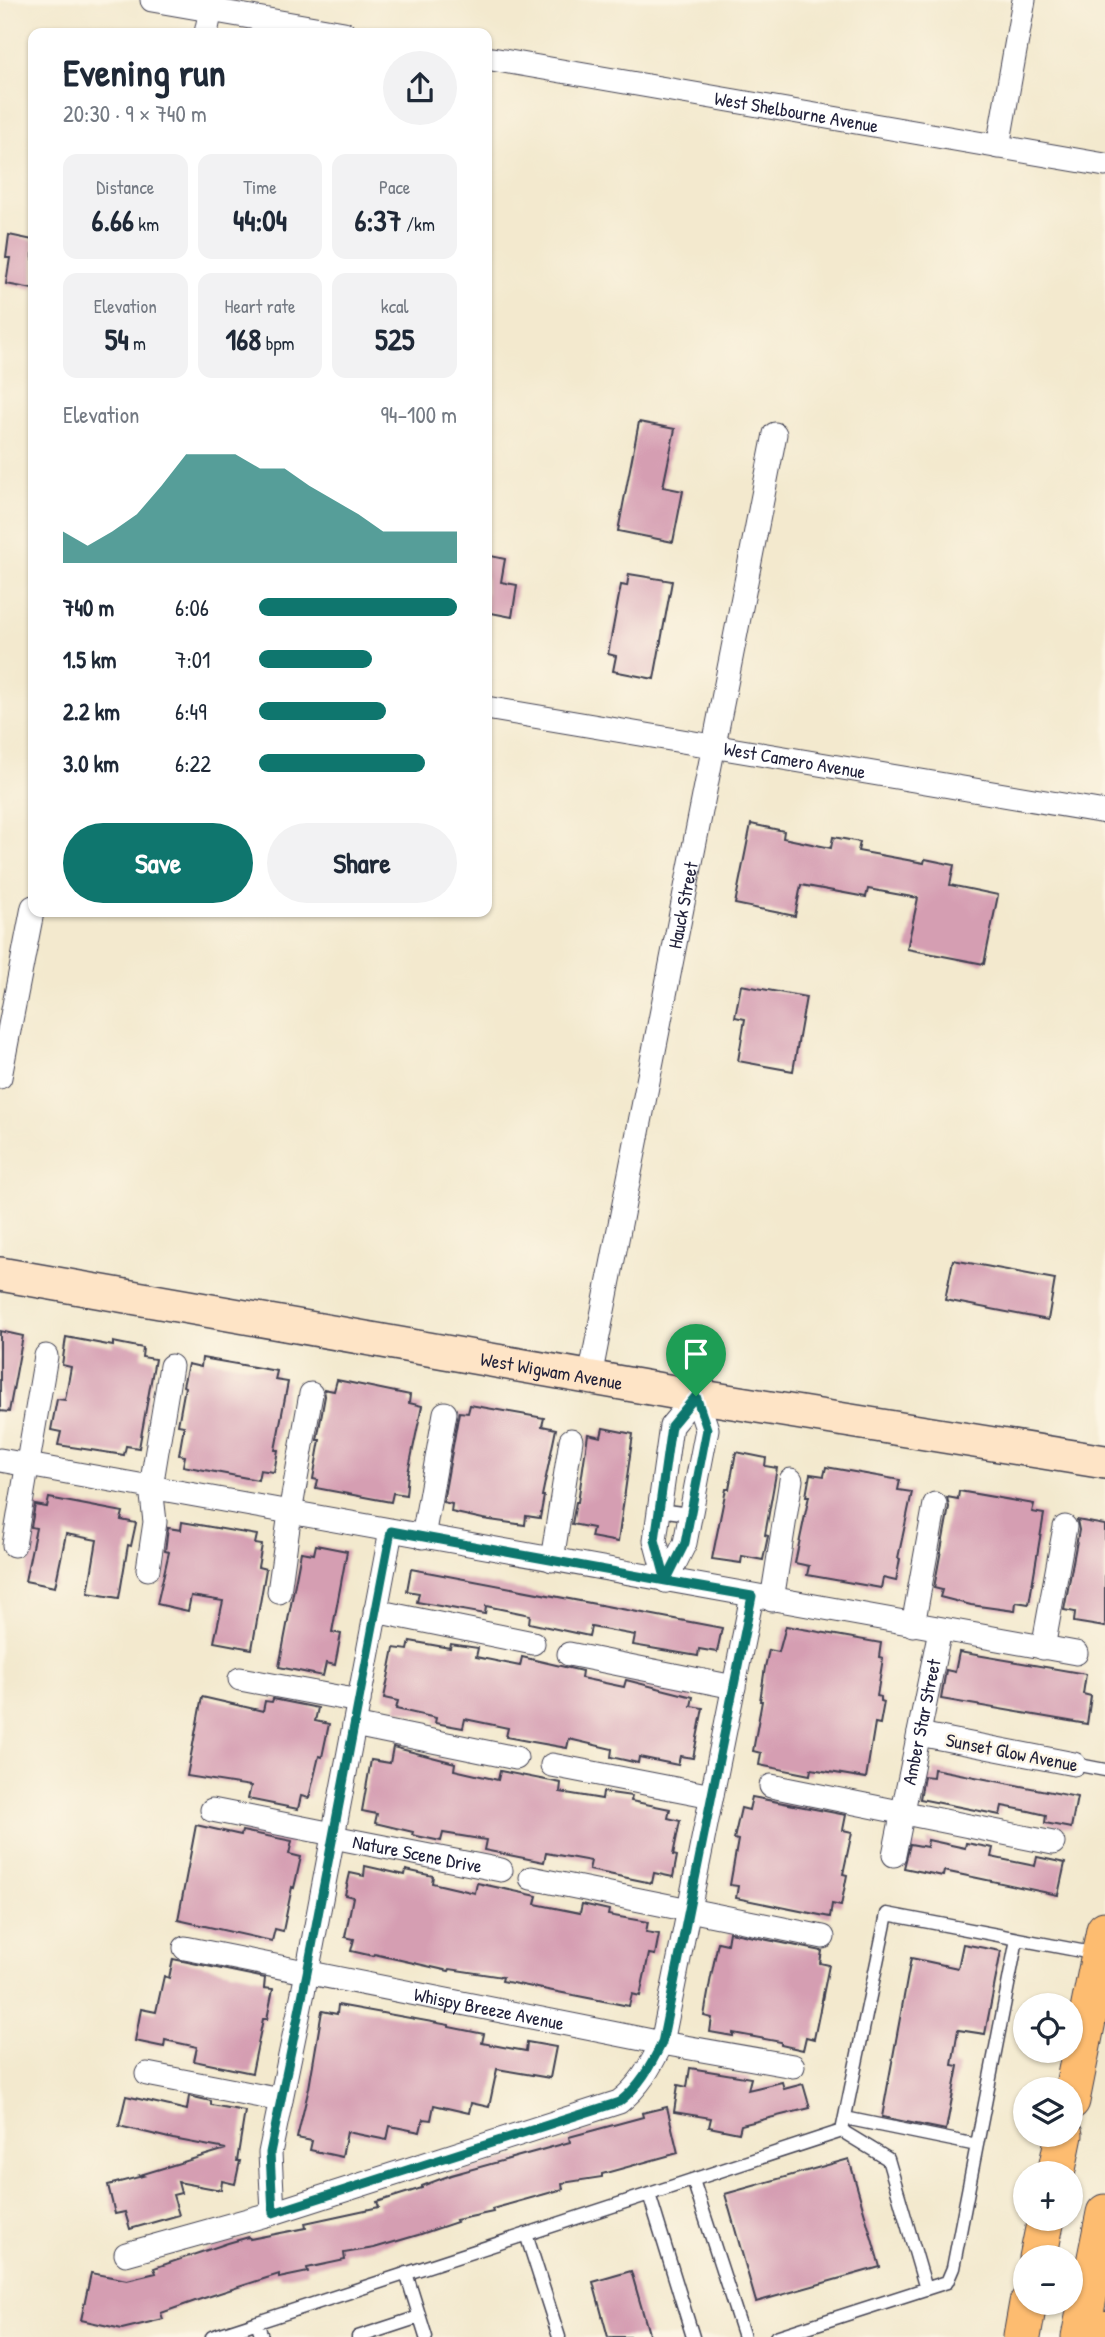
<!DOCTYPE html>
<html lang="en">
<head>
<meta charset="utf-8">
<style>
  :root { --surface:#fff; --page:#f2f2f3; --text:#1f2937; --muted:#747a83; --accent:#0f766e }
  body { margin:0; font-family:"Patrick Hand",sans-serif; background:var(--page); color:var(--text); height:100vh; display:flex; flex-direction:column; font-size:26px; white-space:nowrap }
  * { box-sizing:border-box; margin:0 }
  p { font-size:23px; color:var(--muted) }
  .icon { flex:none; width:38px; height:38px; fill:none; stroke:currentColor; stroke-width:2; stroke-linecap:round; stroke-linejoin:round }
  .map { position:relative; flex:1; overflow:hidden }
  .details { position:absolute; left:28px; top:28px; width:464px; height:889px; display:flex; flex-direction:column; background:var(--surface); border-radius:14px; box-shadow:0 2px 5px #0004 }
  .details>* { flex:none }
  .buttons { position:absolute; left:1013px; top:1993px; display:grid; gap:14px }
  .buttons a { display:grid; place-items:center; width:70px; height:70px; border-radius:50%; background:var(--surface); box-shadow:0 2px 5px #0004; font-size:35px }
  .pin { position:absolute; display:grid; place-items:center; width:60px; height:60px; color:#fff; margin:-72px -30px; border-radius:50% 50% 50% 0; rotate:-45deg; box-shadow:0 0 7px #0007 }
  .pin .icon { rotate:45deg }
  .round { display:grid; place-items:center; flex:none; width:74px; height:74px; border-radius:37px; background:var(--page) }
  .head { display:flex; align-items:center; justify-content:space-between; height:119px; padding:0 35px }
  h1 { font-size:38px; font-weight:800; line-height:52px }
  .stats { display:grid; grid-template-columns:repeat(3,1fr); gap:10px; height:119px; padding:7px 35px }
  .stats div { display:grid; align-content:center; border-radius:14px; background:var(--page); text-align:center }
  .stats b { font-size:30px; font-weight:800 }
  .stats small { font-size:19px; font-weight:400 }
  .stats p { font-size:19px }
  .chart { height:196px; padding:14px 35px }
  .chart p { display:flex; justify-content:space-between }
  .chart svg { width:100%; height:126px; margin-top:7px; fill:var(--accent); opacity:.7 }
  .cta { display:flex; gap:14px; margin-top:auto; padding:14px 35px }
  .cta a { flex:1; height:80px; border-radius:42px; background:var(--accent); color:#fff; font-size:28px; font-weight:800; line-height:80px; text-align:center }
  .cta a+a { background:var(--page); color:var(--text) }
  ul { padding:0 35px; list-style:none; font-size:23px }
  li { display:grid; grid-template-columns:112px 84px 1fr; align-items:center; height:52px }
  li i { height:18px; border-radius:9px; background:var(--accent) }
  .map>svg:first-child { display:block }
  .building { fill:#d59eb2 }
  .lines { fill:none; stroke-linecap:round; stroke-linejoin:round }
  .lane-casing { stroke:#414051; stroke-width:15 }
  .street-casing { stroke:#414051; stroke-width:25 }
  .secondary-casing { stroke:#414051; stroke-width:36 }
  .primary-casing { stroke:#414051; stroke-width:39 }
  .highway-casing { stroke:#414051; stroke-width:41 }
  .lane { stroke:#fff; stroke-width:12 }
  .street { stroke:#fff; stroke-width:23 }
  .secondary { stroke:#fee4c6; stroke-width:33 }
  .primary { stroke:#fdbc70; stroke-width:37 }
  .highway { stroke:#fdbc70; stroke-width:38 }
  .route-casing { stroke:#fff; stroke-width:14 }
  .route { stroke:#0f766e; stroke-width:9 }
  .labels { text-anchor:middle; stroke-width:5; stroke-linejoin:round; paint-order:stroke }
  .street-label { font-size:19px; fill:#22223b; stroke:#fcf5e5 }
</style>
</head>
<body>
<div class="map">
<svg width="1105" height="2337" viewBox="0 0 1105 2337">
  <rect width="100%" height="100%" fill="#fcf5e5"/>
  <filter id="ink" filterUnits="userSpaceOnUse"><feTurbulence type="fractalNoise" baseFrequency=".0143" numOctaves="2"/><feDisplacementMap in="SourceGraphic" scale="14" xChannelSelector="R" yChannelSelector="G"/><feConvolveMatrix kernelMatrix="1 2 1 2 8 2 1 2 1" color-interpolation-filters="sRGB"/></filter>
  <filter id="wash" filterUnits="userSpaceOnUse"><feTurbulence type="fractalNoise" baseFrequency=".00686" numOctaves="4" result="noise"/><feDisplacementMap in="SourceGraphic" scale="28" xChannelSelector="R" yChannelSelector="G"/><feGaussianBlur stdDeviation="1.57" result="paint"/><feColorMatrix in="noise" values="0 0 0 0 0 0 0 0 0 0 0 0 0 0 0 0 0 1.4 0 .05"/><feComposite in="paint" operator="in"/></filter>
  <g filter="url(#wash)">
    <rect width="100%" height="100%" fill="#f3e9ce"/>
    <g id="blocks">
      <path class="building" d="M9 235 33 240V289L6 284 10 258H6Z
        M639 422 675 429 663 487 683 491 673 542 618 531Z
        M486 555 505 559 501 582 517 585 512 617 486 612Z
        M629 574 672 581 654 679 613 671 616 656 608 654 621 585 627 586Z
        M751 824 784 831 783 838 831 848 833 837 860 842 858 851 924 863 925 859 954 865 950 885 998 895 984 964 907 949 918 898 868 889 866 897 801 885 795 916 735 904Z
        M741 985 806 997 793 1071 738 1061 745 1019 735 1017Z
        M953 1260 1055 1279 1048 1320 945 1300Z
        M0 1331 23 1336 9 1412 0 1411Z
        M66 1337 113 1346V1342L143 1348 142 1357 155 1359 139 1448 126 1446 124 1455 58 1445 61 1432 51 1430 57 1399 65 1400 71 1367 62 1365Z
        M202 1358 277 1371 275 1380 288 1382 275 1450H278L274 1472 260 1470 258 1480 183 1466 185 1456 179 1455 184 1426 178 1425 185 1387 183 1386 188 1364 201 1367Z
        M337 1380 410 1395 409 1403 422 1406 408 1473 406 1495 393 1493 391 1502 316 1488 318 1480 313 1479 320 1440H317L325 1396 324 1389 334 1391Z
        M470 1405 544 1418 542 1426 556 1429 542 1496H544L540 1518 526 1516 525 1525 483 1519 451 1512 452 1504 443 1502 459 1412 468 1413Z
        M603 1428 633 1434 618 1542 591 1537 593 1528 572 1524 576 1502H578L588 1434 601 1437Z
        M736 1452 766 1458 765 1466 777 1468 765 1535 768 1536 763 1560 742 1556 741 1563 712 1559 726 1489H729Z
        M826 1467 900 1480 898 1490 912 1492 898 1558 900 1559 896 1581 883 1578 881 1588 807 1575 809 1566 795 1563 809 1496H806L810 1474 824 1476Z
        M959 1491 1034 1504 1032 1512 1044 1514 1029 1604 1016 1602 1015 1611 971 1605 940 1597 942 1590 934 1588 949 1507 947 1497 958 1499Z
        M49 1498 123 1512 121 1520 136 1523 131 1546 128 1545 119 1598 88 1593 97 1540 66 1534 55 1587 25 1581 36 1528 31 1527 35 1505 47 1507Z
        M1077 1520 1105 1525V1627L1074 1622 1075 1612 1064 1610 1079 1530Z
        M182 1522 257 1535 255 1544 262 1545 258 1567 266 1569 252 1649 214 1642 223 1601 191 1596 188 1611 157 1604 169 1552 165 1551 168 1528 181 1530Z
        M316 1545 347 1551 332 1632 341 1634 335 1665 326 1663 323 1676 279 1667 301 1552 314 1554Z
        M411 1569 722 1628 717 1652 699 1649 698 1656 633 1645 635 1635 591 1627 589 1636 529 1623 530 1615 486 1606 485 1614 417 1602 419 1593 407 1591Z
        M786 1626 881 1643 879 1657 883 1658 877 1696 881 1697V1701L884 1702 880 1724 875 1723 866 1778 811 1769 810 1775 759 1765 761 1753 753 1751 762 1701H760L765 1667 769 1650 779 1652Z
        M410 1641 450 1648 451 1644 478 1648 476 1657 520 1666 522 1657 582 1671 581 1678 624 1687 626 1680 693 1697 691 1706 703 1708 693 1758 680 1756 678 1765 639 1757 638 1763 611 1757 612 1749 569 1739 567 1748 533 1742 506 1737 508 1728 465 1719 463 1728 435 1723 436 1718 396 1709 398 1701 384 1698 394 1648 408 1650Z
        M959 1652 1086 1674 1083 1694 1091 1696 1087 1724 941 1699 946 1670 955 1672Z
        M202 1697 263 1711 265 1701 272 1702 273 1699 318 1708 315 1721 329 1724 322 1757 319 1756 309 1798 301 1796 298 1809 248 1799 251 1786 187 1776Z
        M393 1747 455 1763 454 1770 498 1780 500 1771 561 1783 560 1792 602 1799 603 1792 632 1796 631 1801 670 1809 668 1818 680 1821 673 1855 677 1856 673 1877 654 1873 652 1883 589 1870 591 1861 546 1853 544 1862 484 1850 486 1840 443 1833 441 1841 412 1835 413 1832 375 1823 377 1814 362 1811 371 1760 390 1763Z
        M934 1769 1077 1797 1071 1828 1045 1823 1046 1815 1029 1811 1002 1806 1000 1815 920 1799 924 1776 933 1777Z
        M752 1797 846 1815 843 1830 852 1832 843 1874 847 1875 841 1906 832 1904 830 1917 736 1898 738 1886 730 1885 738 1840 734 1839 741 1808 749 1810Z
        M196 1825 241 1835 242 1831 292 1841 289 1854 301 1857 294 1888 292 1887 283 1931 275 1929 272 1941 178 1920Z
        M928 1840 965 1848 966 1843 993 1848 991 1857 1035 1866 1037 1857 1065 1863 1058 1895 944 1871 943 1876 904 1868 910 1844 927 1847Z
        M365 1866 405 1875 406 1870 433 1876 432 1883 475 1893 477 1883 537 1896 535 1904 580 1913 582 1904 609 1910 608 1915 648 1922 646 1932 659 1934 655 1955 649 1954 640 1996 632 1994 629 2006 502 1981 503 1977 450 1969 449 1971 374 1954 373 1956 351 1951 354 1939 345 1937 353 1897 345 1895 350 1873 364 1876Z
        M729 1932 822 1951 820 1963 829 1965 823 1995 814 2039 806 2037 803 2050 781 2045V2042L733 2033V2036L710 2032 712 2018 704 2016 710 1982 718 1942 727 1944Z
        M963 1944 1001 1951 985 2034 958 2030 952 2065 958 2066 946 2130 882 2117 911 1958 958 1968Z
        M173 1959 265 1978 264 1988 273 1989 267 2019H263L252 2073 194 2061 197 2047 165 2040 164 2047 135 2041 141 2009 156 2012 164 1976 169 1978Z
        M338 2005 449 2025V2027L484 2034 482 2043 503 2047 526 2051 527 2042 556 2047 550 2078 497 2069 489 2107 471 2103 469 2113 434 2105 431 2120 423 2119 420 2132 390 2126 387 2140 347 2132 342 2157 310 2150 312 2141 297 2138 309 2088 322 2011 337 2014Z
        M690 2068 751 2078 748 2090 782 2082 784 2089 803 2084 810 2108 741 2125 739 2133 709 2127 711 2118 674 2112 678 2085 687 2087Z
        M126 2096 187 2110 189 2096 211 2101V2105L245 2111 237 2161H240L235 2184 222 2181 221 2190 178 2182 181 2193 173 2195 179 2215 130 2229 125 2212 115 2214 108 2185 143 2176 140 2175 226 2149 173 2139 119 2126Z
        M667 2107 678 2153 602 2174V2177L562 2183 563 2189 492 2209 493 2212 456 2220 457 2222 418 2235 374 2248 344 2253 345 2260 307 2268 308 2272 279 2278V2274L198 2300 161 2313 163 2319 122 2329 81 2320 91 2273 127 2280 156 2273 154 2268 228 2243 249 2237 250 2239 306 2228 305 2223 379 2207 377 2202 422 2188V2186L451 2175 570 2142 569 2137 643 2117 642 2113Z
        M849 2159 880 2267 756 2302 725 2194Z
        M631 2271 650 2337H608L593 2282Z"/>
    </g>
  </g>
  <g filter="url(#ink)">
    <use href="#blocks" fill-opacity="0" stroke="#414051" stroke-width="2"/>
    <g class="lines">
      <defs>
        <path id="lane" d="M658 1510 690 1514
          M1074 1764 1105 1770
          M845 2118 977 2145
          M842 2131 888 2159 926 2289
          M693 2180 744 2337
          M649 2194 693 2337
          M526 2234 559 2337
          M406 2273 426 2337
          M257 2322 262 2337
          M212 2337 842 2131 887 1914 1097 1954
          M358 2337 419 2317
          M776 2337 947 2282 953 2268 1017 1939"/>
        <g id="street">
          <path d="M152 0 344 33"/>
          <path d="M206 33 213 0"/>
          <path id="s1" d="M486 58 1105 165"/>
          <path d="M998 147 1024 0"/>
          <path id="s2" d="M486 708 1105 812"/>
          <path d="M0 1077 33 907"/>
          <path id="s3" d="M590 1377 775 434"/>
          <path d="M0 1460 1076 1653"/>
          <path d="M423 1537 445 1413"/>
          <path d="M14 1545 46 1356"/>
          <path d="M552 1560 571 1440"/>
          <path d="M148 1569 155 1522 151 1487 171 1366"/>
          <path d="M666 1581 655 1540 671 1426 696 1396"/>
          <path d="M666 1581 685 1543 707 1429 696 1396"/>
          <path d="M279 1592 290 1513 311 1394"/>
          <path d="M772 1600 791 1480"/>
          <path d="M375 1611 533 1643"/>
          <path d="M913 1625 935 1504"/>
          <path d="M1043 1648 1065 1527"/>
          <path d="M569 1654 734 1687"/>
          <path d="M240 1679 359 1701"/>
          <path d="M354 1725 516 1758"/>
          <path d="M919 1734 1074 1764"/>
          <path d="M552 1765 712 1796"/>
          <path d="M771 1786 1053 1843"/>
          <path d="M212 1810 333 1834"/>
          <path id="s4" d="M333 1837 501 1870"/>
          <path id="s5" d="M894 1855 940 1630"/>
          <path d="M531 1878 823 1937"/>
          <path id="s6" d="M185 1948 662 2043 793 2066"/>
          <path d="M147 2074 281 2100"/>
          <path d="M273 2213 270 2153 307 1973 391 1531"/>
          <path d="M126 2254 273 2213 619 2102C640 2086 650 2067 662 2043L752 1596"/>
        </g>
        <g id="secondary">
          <path id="s7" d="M0 1274 696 1396 1105 1462"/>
        </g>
        <path id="primary" d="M1071 2101 1105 1930
          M1056 2174 1064 2135
          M1038 2258 1046 2219
          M1022 2337 1028 2303
          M1080 2337 1105 2213"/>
        <path id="highway" d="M1082 2337 1105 2330"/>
      </defs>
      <use href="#lane" class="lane-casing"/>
      <use href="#street" class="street-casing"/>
      <use href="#secondary" class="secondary-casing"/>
      <use href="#primary" class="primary-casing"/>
      <use href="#highway" class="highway-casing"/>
      <use href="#lane" class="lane"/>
      <use href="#street" class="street"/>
      <use href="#secondary" class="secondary"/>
      <use href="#primary" class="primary"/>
      <use href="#highway" class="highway"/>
    </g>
  </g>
  <g class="lines" filter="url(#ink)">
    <defs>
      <path id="route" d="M696 1396 707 1429 685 1543 666 1581 391 1531 307 1973 270 2153 273 2213 619 2102C640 2086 650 2067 662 2043L752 1596 666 1581 655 1540 671 1426 696 1396"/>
    </defs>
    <use href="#route" class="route-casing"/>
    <use href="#route" class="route"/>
  </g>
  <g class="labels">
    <g class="street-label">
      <text dy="7" stroke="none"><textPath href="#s1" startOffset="315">West Shelbourne Avenue</textPath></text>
      <text dy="7" stroke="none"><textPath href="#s2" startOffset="313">West Camero Avenue</textPath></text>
      <text dy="7" stroke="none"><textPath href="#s3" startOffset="481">Hauck Street</textPath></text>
      <text dy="7" stroke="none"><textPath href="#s7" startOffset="560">West Wigwam Avenue</textPath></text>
      <text dy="7" stroke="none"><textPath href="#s5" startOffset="136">Amber Star Street</textPath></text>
      <text transform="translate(1012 1752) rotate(11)" y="7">Sunset Glow Avenue</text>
      <text dy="7" stroke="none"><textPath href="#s4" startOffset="86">Nature Scene Drive</textPath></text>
      <text dy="7" stroke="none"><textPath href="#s6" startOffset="310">Whispy Breeze Avenue</textPath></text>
    </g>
  </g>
</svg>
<div class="buttons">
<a><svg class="icon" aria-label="locate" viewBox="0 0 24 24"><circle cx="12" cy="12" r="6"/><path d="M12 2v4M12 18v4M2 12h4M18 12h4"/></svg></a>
<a><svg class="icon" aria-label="layers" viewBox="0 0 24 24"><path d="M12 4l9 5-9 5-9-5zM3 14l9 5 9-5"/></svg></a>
<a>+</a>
<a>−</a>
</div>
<div class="pin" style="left:696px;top:1396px;background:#1e9e55"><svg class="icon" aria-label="arrive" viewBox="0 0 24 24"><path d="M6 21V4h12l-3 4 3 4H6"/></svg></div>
<section class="details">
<div class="head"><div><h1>Evening run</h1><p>20:30 · 9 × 740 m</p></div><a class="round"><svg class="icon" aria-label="share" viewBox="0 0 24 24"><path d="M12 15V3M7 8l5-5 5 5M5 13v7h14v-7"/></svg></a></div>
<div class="stats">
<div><p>Distance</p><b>6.66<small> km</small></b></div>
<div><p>Time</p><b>44:04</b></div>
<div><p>Pace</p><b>6:37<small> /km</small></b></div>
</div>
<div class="stats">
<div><p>Elevation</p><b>54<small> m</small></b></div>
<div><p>Heart rate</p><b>168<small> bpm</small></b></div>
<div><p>kcal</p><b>525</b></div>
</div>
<div class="chart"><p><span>Elevation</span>94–100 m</p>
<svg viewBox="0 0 160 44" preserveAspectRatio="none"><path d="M0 44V33L10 38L20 33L30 27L40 17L50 6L60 6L70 6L80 11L90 11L100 17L110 22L120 27L130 33L140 33L150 33L160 33V44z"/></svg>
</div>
<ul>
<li><b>740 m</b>6:06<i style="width:100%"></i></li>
<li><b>1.5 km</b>7:01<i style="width:57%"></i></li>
<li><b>2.2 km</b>6:49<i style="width:64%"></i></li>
<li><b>3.0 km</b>6:22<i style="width:84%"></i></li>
</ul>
<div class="cta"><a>Save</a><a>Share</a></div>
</section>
</div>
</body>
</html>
